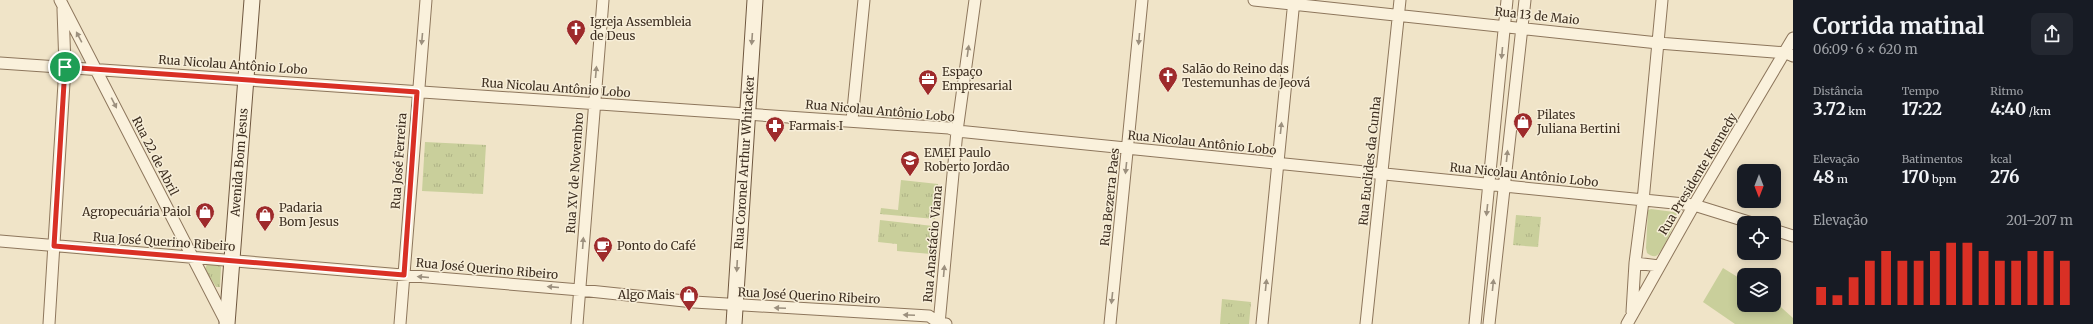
<!DOCTYPE html>
<html lang="pt">
<head>
<meta charset="utf-8">
<style>
  :root { --surface:#171b24; --page:#242831; --text:#f1f3f6; --muted:#9ea1a6; --accent:#d93025 }
  body { margin:0; font-family:Merriweather,serif; background:var(--page); color:var(--text); height:100vh; display:flex; flex-direction:column; font-size:15px; white-space:nowrap }
  * { box-sizing:border-box; margin:0 }
  p { font-size:13px; color:var(--muted) }
  .icon { flex:none; width:22px; height:22px; fill:none; stroke:currentColor; stroke-width:2; stroke-linecap:round; stroke-linejoin:round }
  .map { position:relative; flex:1; overflow:hidden }
  .details { display:flex; flex-direction:column; background:var(--surface); width:300px }
  .details>* { flex:none }
  .needle { width:26px; rotate:180deg }
  .tools { position:absolute; left:1737px; top:164px; display:grid; gap:8px }
  .tools a { display:grid; place-items:center; width:44px; height:44px; border-radius:8px; background:var(--surface); box-shadow:0 2px 10px #0003; font-size:20px }
  .pin { position:absolute; display:grid; place-items:center; width:34px; height:34px; color:#fff; margin:-17px; border:2px solid #fff; border-radius:50%; box-shadow:0 1px 4px #0007 }
  .round { display:grid; place-items:center; flex:none; width:42px; height:42px; border-radius:8px; background:var(--page) }
  .headline { display:flex; align-items:center; justify-content:space-between; height:68px; padding:0 20px }
  h1 { font-size:22px; font-weight:700; line-height:30px }
  .metrics { display:grid; grid-template-columns:repeat(3,1fr); gap:6px; height:68px; padding:4px 20px }
  .metrics div { display:grid; align-content:center }
  .metrics b { font-size:17px; font-weight:700 }
  .metrics small { font-size:11px; font-weight:400 }
  .metrics p { font-size:11px }
  .chart { height:112px; padding:8px 20px }
  .chart p { display:flex; justify-content:space-between }
  .chart svg { width:100%; height:72px; margin-top:4px; stroke:var(--accent); stroke-width:6 }
  main { display:flex; flex:1; min-height:0 }
  .map>svg:first-child { display:block }
  .grass { fill:url(#grass-tufts) }
  .park { fill:#c9cf9b }
  .lines { fill:none; stroke-linecap:round; stroke-linejoin:round }
  .street-casing { stroke:#8d765c; stroke-width:13 }
  .secondary-casing { stroke:#6f573f; stroke-width:17 }
  .street { stroke:#faf1dc; stroke-width:11 }
  .secondary { stroke:#faf1dc; stroke-width:15 }
  .oneway { fill:#9c907e }
  .route-casing { stroke:#fff; stroke-width:8 }
  .route { stroke:#d93025; stroke-width:5 }
  .labels { text-anchor:middle; stroke-width:3; stroke-linejoin:round; paint-order:stroke }
  .street-label { font-size:12px; fill:#3d2e20; stroke:#f7eed8 }
  .poi-label { font-size:12px; fill:#3d2e20; stroke:#f7eed8; text-anchor:start }
</style>
</head>
<body>
<main>
<div class="map">
<svg width="1793" height="324" viewBox="0 0 1793 324">
  <defs>
    <pattern id="grass-tufts" width="24" height="20" patternUnits="userSpaceOnUse"><rect width="24" height="20" fill="#c9cf9b"/><path d="M3 7l-1-3M5 7V3M7 7l1-3M15 17l-1-3M17 17v-4M19 17l1-3" fill="none" stroke="#aeb285"/></pattern>
  </defs>
  <rect width="100%" height="100%" fill="#f0e4c8"/>
  <path class="grass" d="M425 142 486 145 483 194 422 191Z
    M901 180 938 184 935 219 880 214 881 208 898 210Z
    M1516 215 1541 217 1538 247 1513 245Z
    M880 220 933 226 931 254 897 251V244L878 242Z
    M207 264 219 265 221 267 220 287H216L205 269Z
    M1222 299 1251 302 1249 324H1220Z"/>
  <path class="park" d="M1651 209 1674 212 1677 214C1676 222 1662 254 1656 256 1652 257 1650 255 1647 253L1646 248 1648 210Z
    M1723 268 1744 281V305H1774V301L1793 318V324H1735L1703 302Z"/>
  <g class="lines">
    <defs>
      <path id="street" d="M60 0 227 324
        M1254 0 1658 43 1786 53 1793 56
        M0 63 949 128 957 131 1694 205 1752 223
        M852 120 864 0
        M1774 230 1793 236
        M0 241 580 290 694 302 929 316 939 323 946 324
        M1635 263 1659 266
        M1632 312 1635 263 1643 201 1662 0
        M49 324 65 67 63 9
        M400 324 426 0
        M577 324 603 0
        M939 324 957 131 975 0
        M1110 324 1142 0
        M1262 324 1294 0
        M1366 324 1400 0
        M1475 324 1507 0
        M1489 324 1525 0
        M1627 324 1694 205 1793 38"/>
      <g id="secondary">
        <path id="s1" d="M227 324 252 0"/>
        <path id="s2" d="M734 324 755 0"/>
      </g>
    </defs>
    <use href="#street" class="street-casing"/>
    <use href="#secondary" class="secondary-casing"/>
    <use href="#street" class="street"/>
    <use href="#secondary" class="secondary"/>
  </g>
  <defs><path id="oneway-solid" d="M-6-.8H1V-3.2L6.5 0L1 3.2V.8H-6Z"/></defs>
  <g class="oneway">
    <use href="#oneway-solid" transform="translate(79 37) rotate(-118)"/>
    <use href="#oneway-solid" transform="translate(422 39) rotate(95)"/>
    <use href="#oneway-solid" transform="translate(752 39) rotate(94)"/>
    <use href="#oneway-solid" transform="translate(1139 39) rotate(95)"/>
    <use href="#oneway-solid" transform="translate(968 51) rotate(-82)"/>
    <use href="#oneway-solid" transform="translate(1502 53) rotate(95)"/>
    <use href="#oneway-solid" transform="translate(596 72) rotate(-85)"/>
    <use href="#oneway-solid" transform="translate(114 103) rotate(63)"/>
    <use href="#oneway-solid" transform="translate(1281 128) rotate(-84)"/>
    <use href="#oneway-solid" transform="translate(1507 156) rotate(-84)"/>
    <use href="#oneway-solid" transform="translate(1126 168) rotate(96)"/>
    <use href="#oneway-solid" transform="translate(1487 210) rotate(96)"/>
    <use href="#oneway-solid" transform="translate(583 243) rotate(-86)"/>
    <use href="#oneway-solid" transform="translate(737 266) rotate(93)"/>
    <use href="#oneway-solid" transform="translate(944 271) rotate(-85)"/>
    <use href="#oneway-solid" transform="translate(423 277) rotate(-175)"/>
    <use href="#oneway-solid" transform="translate(1266 285) rotate(-84)"/>
    <use href="#oneway-solid" transform="translate(1493 285) rotate(-84)"/>
    <use href="#oneway-solid" transform="translate(553 287) rotate(-175)"/>
    <use href="#oneway-solid" transform="translate(1112 298) rotate(96)"/>
    <use href="#oneway-solid" transform="translate(780 308) rotate(-177)"/>
    <use href="#oneway-solid" transform="translate(909 315) rotate(-177)"/>
  </g>
  <g class="lines">
    <defs>
      <path id="route" d="M65 67 417 92 404 275 54 246Z"/>
    </defs>
    <use href="#route" class="route-casing"/>
    <use href="#route" class="route"/>
  </g>
  <defs>
    <symbol id="church-pin" viewBox="-11 -11 22 30"><path d="M0 17L-7.5 6A9.5 9.5 0 1 1 7.5 6Z" fill="#9e2a2b" stroke="#f7eed8"/><path d="M-1.2-6h2.4v3.5h3.3v2.4h-3.3V6h-2.4V-.1h-3.3v-2.4h3.3Z" fill="#fff"/></symbol>
    <symbol id="office-pin" viewBox="-11 -11 22 30"><path d="M0 17L-7.5 6A9.5 9.5 0 1 1 7.5 6Z" fill="#9e2a2b" stroke="#f7eed8"/><path d="M-6-3h4V-5.5h4V-3h4V5H-6ZM-1-4.5V-3h2v-1.5ZM-6 0V1H6V0Z" fill="#fff"/></symbol>
    <symbol id="shop-pin" viewBox="-11 -11 22 30"><path d="M0 17L-7.5 6A9.5 9.5 0 1 1 7.5 6Z" fill="#9e2a2b" stroke="#f7eed8"/><path d="M-5-2.5h2.3a2.7 3.5 0 0 1 5.4 0H5L5.5 6h-11ZM-1.5-2.5h3a1.5 2.3 0 0 0-3 0Z" fill="#fff"/></symbol>
    <symbol id="pharmacy-pin" viewBox="-11 -11 22 30"><path d="M0 17L-7.5 6A9.5 9.5 0 1 1 7.5 6Z" fill="#9e2a2b" stroke="#f7eed8"/><path d="M-2-6h4v4h4v4h-4v4h-4v-4h-4v-4h4Z" fill="#fff"/></symbol>
    <symbol id="school-pin" viewBox="-11 -11 22 30"><path d="M0 17L-7.5 6A9.5 9.5 0 1 1 7.5 6Z" fill="#9e2a2b" stroke="#f7eed8"/><path d="M0-5L7-2L0 1L-7-2ZM-4 1L0 2.5L4 1V4Q0 6-4 4Z" fill="#fff"/></symbol>
    <symbol id="cafe-pin" viewBox="-11 -11 22 30"><path d="M0 17L-7.5 6A9.5 9.5 0 1 1 7.5 6Z" fill="#9e2a2b" stroke="#f7eed8"/><path d="M-5.5-4.5H6V0H3Q3 3.5 0 3.5H-2.5Q-5.5 3.5-5.5 0ZM3-3.2v2h1.7v-2ZM-6 4.5H4V6H-6Z" fill="#fff"/></symbol>
  </defs>
  <g fill-rule="evenodd">
    <use href="#church-pin" x="565" y="18" width="22" height="30"/>
    <use href="#church-pin" x="1157" y="65" width="22" height="30"/>
    <use href="#office-pin" x="917" y="68" width="22" height="30"/>
    <use href="#shop-pin" x="1512" y="111" width="22" height="30"/>
    <use href="#pharmacy-pin" x="764" y="115" width="22" height="30"/>
    <use href="#school-pin" x="899" y="149" width="22" height="30"/>
    <use href="#shop-pin" x="194" y="201" width="22" height="30"/>
    <use href="#shop-pin" x="254" y="204" width="22" height="30"/>
    <use href="#cafe-pin" x="592" y="235" width="22" height="30"/>
    <use href="#shop-pin" x="678" y="284" width="22" height="30"/>
  </g>
  <g class="labels">
    <g class="street-label">
      <text transform="translate(1537 16) rotate(6)" y="4">Rua 13 de Maio</text>
      <text transform="translate(233 65) rotate(4)" y="4">Rua Nicolau Antônio Lobo</text>
      <text transform="translate(556 88) rotate(4)" y="4">Rua Nicolau Antônio Lobo</text>
      <text transform="translate(880 111) rotate(5)" y="4">Rua Nicolau Antônio Lobo</text>
      <text transform="translate(1202 143) rotate(6)" y="4">Rua Nicolau Antônio Lobo</text>
      <text transform="translate(155 156) rotate(63)" y="4">Rua 22 de Abril</text>
      <text transform="translate(399 161) rotate(-86)" y="4">Rua José Ferreira</text>
      <text transform="translate(1370 161) rotate(-84)" y="4">Rua Euclides da Cunha</text>
      <text dy="4" stroke="none"><textPath href="#s1" startOffset="162">Avenida Bom Jesus</textPath></text>
      <text dy="4" stroke="none"><textPath href="#s2" startOffset="162">Rua Coronel Arthur Whitacker</textPath></text>
      <text transform="translate(575 173) rotate(-86)" y="4">Rua XV de Novembro</text>
      <text transform="translate(1698 174) rotate(-59)" y="4">Rua Presidente Kennedy</text>
      <text transform="translate(1524 175) rotate(6)" y="4">Rua Nicolau Antônio Lobo</text>
      <text transform="translate(1110 197) rotate(-84)" y="4">Rua Bezerra Paes</text>
      <text transform="translate(164 242) rotate(4)" y="4">Rua José Querino Ribeiro</text>
      <text transform="translate(933 244) rotate(-85)" y="4">Rua Anastácio Viana</text>
      <text transform="translate(487 269) rotate(5)" y="4">Rua José Querino Ribeiro</text>
      <text transform="translate(809 296) rotate(3)" y="4">Rua José Querino Ribeiro</text>
    </g>
    <g class="poi-label">
      <text x="590" y="26">Igreja Assembleia<tspan x="590" dy="14">de Deus</tspan></text>
      <text x="1182" y="73">Salão do Reino das<tspan x="1182" dy="14">Testemunhas de Jeová</tspan></text>
      <text x="942" y="76">Espaço<tspan x="942" dy="14">Empresarial</tspan></text>
      <text x="1537" y="119">Pilates<tspan x="1537" dy="14">Juliana Bertini</tspan></text>
      <text x="789" y="130">Farmais I</text>
      <text x="924" y="157">EMEI Paulo<tspan x="924" dy="14">Roberto Jordão</tspan></text>
      <text x="279" y="212">Padaria<tspan x="279" dy="14">Bom Jesus</tspan></text>
      <text x="191" y="216" text-anchor="end">Agropecuária Paiol</text>
      <text x="617" y="250">Ponto do Café</text>
      <text x="675" y="299" text-anchor="end">Algo Mais</text>
    </g>
  </g>
</svg>
<div class="tools">
<a><svg class="needle" viewBox="-14 -14 28 28"><path d="M0-13l5 13h-10z" fill="#e53935"/><path d="M0 13l5-13h-10z" fill="#9ea1a6"/></svg></a>
<a><svg class="icon" aria-label="locate" viewBox="0 0 24 24"><circle cx="12" cy="12" r="6"/><path d="M12 2v4M12 18v4M2 12h4M18 12h4"/></svg></a>
<a><svg class="icon" aria-label="layers" viewBox="0 0 24 24"><path d="M12 4l9 5-9 5-9-5zM3 14l9 5 9-5"/></svg></a>
</div>
<div class="pin" style="left:65px;top:67px;background:#1e9e55"><svg class="icon" aria-label="arrive" viewBox="0 0 24 24"><path d="M6 21V4h12l-3 4 3 4H6"/></svg></div>
</div>
<section class="details">
<div class="headline"><div><h1>Corrida matinal</h1><p>06:09 · 6 × 620 m</p></div><a class="round"><svg class="icon" aria-label="share" viewBox="0 0 24 24"><path d="M12 15V3M7 8l5-5 5 5M5 13v7h14v-7"/></svg></a></div>
<div class="metrics">
<div><p>Distância</p><b>3.72<small> km</small></b></div>
<div><p>Tempo</p><b>17:22</b></div>
<div><p>Ritmo</p><b>4:40<small> /km</small></b></div>
</div>
<div class="metrics">
<div><p>Elevação</p><b>48<small> m</small></b></div>
<div><p>Batimentos</p><b>170<small> bpm</small></b></div>
<div><p>kcal</p><b>276</b></div>
</div>
<div class="chart"><p><span>Elevação</span>201–207 m</p>
<svg viewBox="0 0 160 44" preserveAspectRatio="none"><path d="M5 44V33M15 44V38M25 44V27M35 44V17M45 44V11M55 44V17M65 44V17M75 44V11M85 44V6M95 44V6M105 44V11M115 44V17M125 44V17M135 44V11M145 44V11M155 44V17"/></svg>
</div>
</section>
</main>
</body>
</html>
